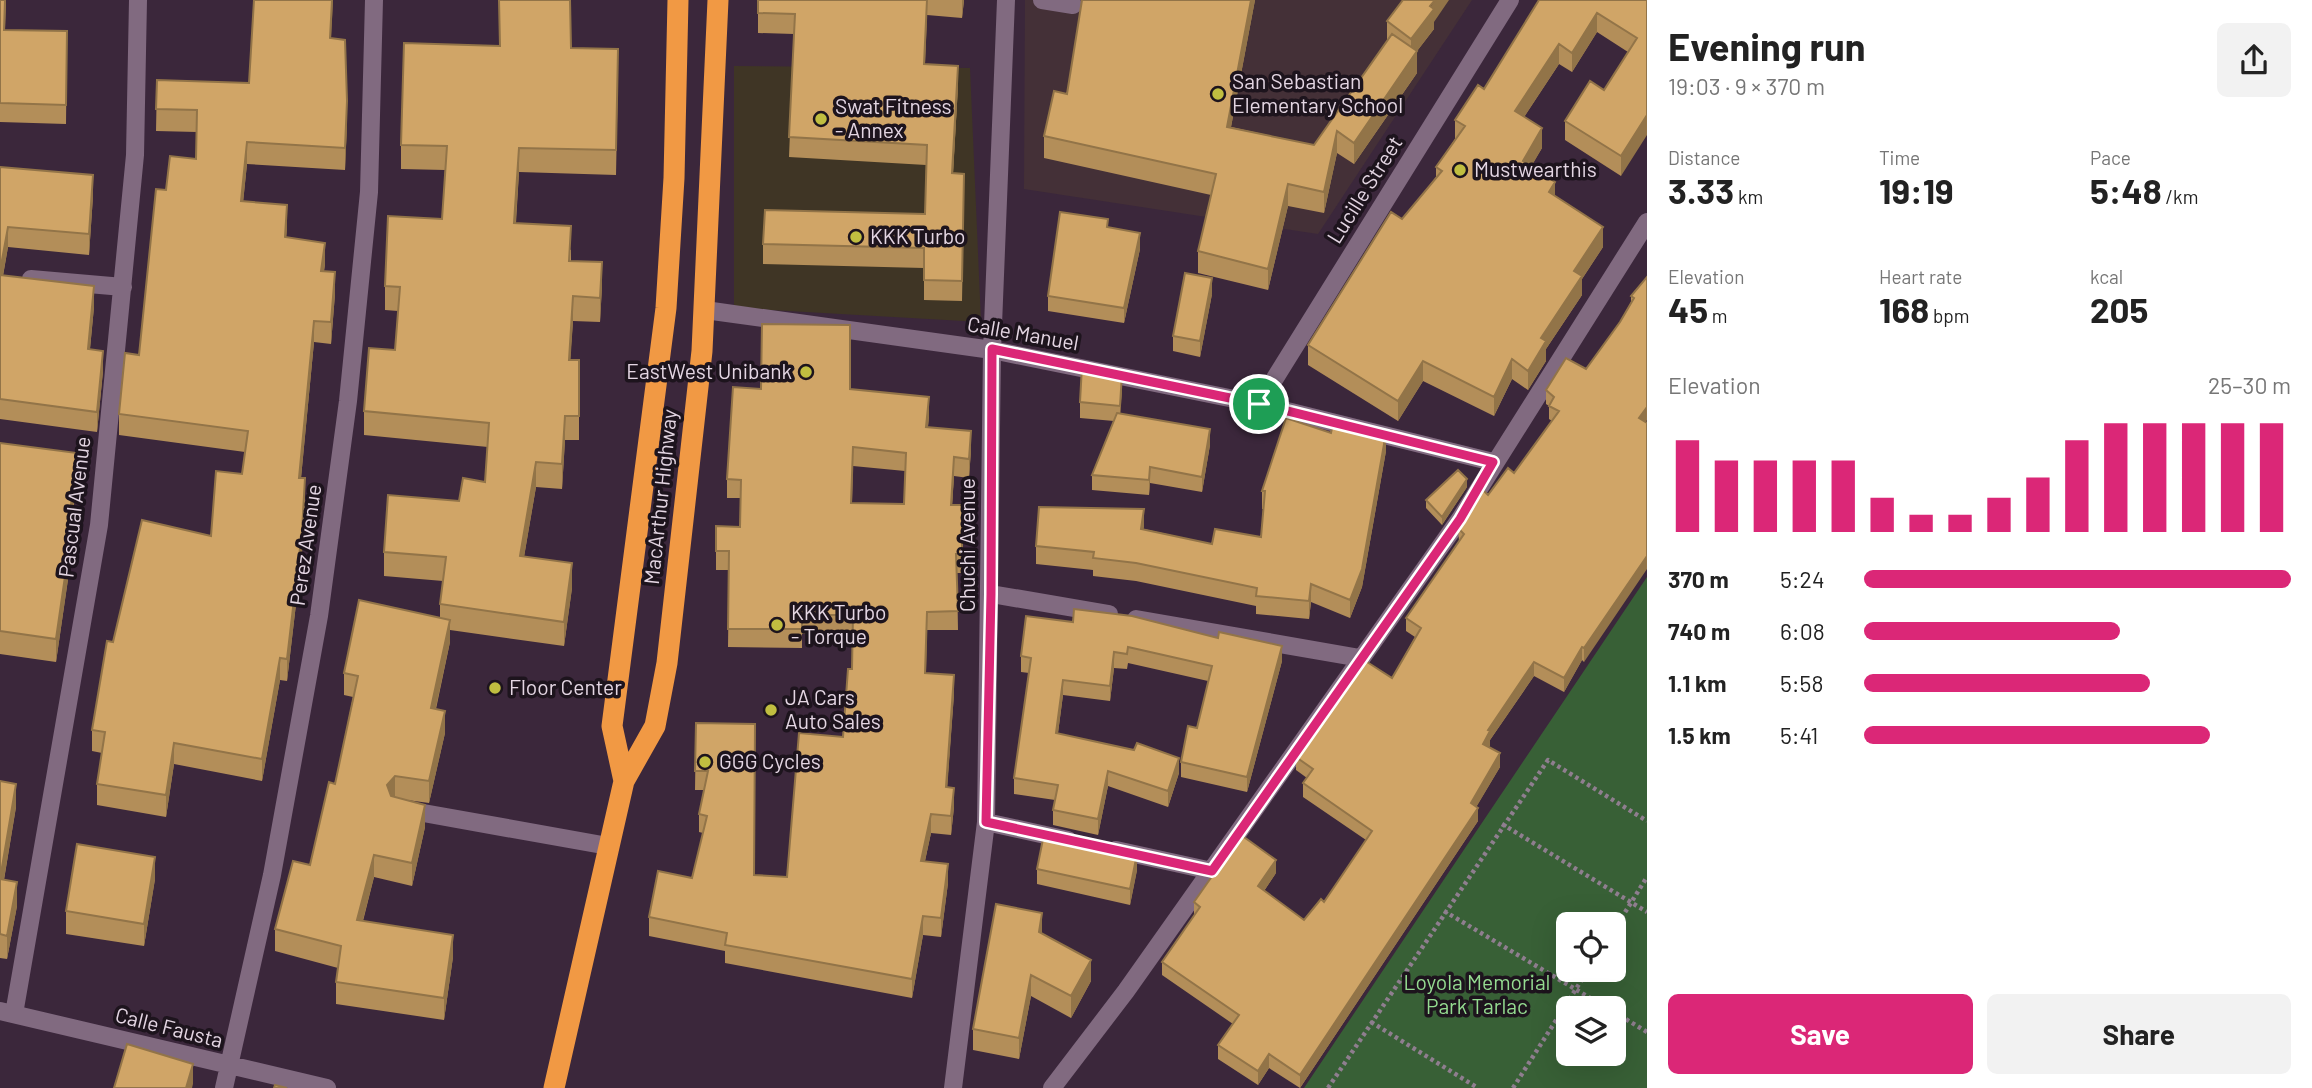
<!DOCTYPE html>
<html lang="en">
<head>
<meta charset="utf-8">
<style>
  :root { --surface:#fff; --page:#f2f2f2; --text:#222; --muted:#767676; --accent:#db2777 }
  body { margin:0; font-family:Barlow,sans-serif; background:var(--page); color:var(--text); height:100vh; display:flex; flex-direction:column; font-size:26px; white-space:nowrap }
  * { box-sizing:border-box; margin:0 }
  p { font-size:23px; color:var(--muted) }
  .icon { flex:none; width:38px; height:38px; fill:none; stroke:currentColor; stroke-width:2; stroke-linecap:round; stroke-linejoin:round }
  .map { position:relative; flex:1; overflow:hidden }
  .side { display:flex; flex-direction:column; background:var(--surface); width:665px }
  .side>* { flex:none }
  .tools { position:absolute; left:1556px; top:912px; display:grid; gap:14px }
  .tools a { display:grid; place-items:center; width:70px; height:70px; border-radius:10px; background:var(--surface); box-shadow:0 7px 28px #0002; font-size:35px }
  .pin { position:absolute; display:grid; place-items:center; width:60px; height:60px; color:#fff; margin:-30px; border:4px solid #fff; border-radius:50%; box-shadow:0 2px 7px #0007 }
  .round { display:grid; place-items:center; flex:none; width:74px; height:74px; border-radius:10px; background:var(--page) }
  .overview { display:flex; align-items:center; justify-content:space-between; height:119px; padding:0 21px }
  h1 { font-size:38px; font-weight:700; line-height:52px }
  .metrics { display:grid; grid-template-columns:repeat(3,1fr); gap:10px; height:119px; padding:7px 21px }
  .metrics div { display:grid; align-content:center }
  .metrics b { font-size:35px; font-weight:700 }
  .metrics small { font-size:19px; font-weight:400 }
  .metrics p { font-size:19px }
  .chart { height:196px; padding:14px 21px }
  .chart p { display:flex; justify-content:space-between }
  .chart svg { width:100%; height:126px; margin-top:7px; stroke:var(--accent); stroke-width:6 }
  .cta { display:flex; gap:14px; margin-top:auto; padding:14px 21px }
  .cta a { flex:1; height:80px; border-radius:10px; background:var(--accent); color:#fff; font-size:28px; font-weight:700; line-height:80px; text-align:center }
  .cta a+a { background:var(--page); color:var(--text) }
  ul { padding:0 21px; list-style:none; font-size:23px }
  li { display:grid; grid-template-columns:112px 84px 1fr; align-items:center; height:52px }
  li i { height:18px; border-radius:9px; background:var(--accent) }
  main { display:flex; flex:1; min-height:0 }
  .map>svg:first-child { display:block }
  .commercial { fill:#3f3525 }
  .education { fill:#443037 }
  .green { fill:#386036; fill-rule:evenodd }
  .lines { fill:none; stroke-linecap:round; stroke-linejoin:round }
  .path { stroke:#8f7e8f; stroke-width:4.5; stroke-dasharray:3.5 3.5; stroke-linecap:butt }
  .minor { stroke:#816a80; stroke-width:18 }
  .highway { stroke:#f19944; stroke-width:21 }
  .wall { fill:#b38e59; fill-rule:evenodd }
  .shaded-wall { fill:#927448 }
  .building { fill:#d0a567; stroke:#927448; stroke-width:2; fill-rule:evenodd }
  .route-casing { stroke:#fff; stroke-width:14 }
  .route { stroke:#db2777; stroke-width:9 }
  .poi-dot { fill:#c0be40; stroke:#1d141d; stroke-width:2.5 }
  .labels { text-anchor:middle; stroke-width:7; stroke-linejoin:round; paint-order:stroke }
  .poi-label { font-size:21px; fill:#e4d6e3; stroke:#1d141d; text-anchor:start }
  .street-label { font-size:21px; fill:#e4d6e3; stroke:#1d141d }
  .park-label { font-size:21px; fill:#95dc91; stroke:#1d141d }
</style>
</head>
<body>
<main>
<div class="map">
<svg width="1647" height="1088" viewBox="0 0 1647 1088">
  <rect width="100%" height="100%" fill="#3b273b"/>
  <path class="commercial" d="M734 66 970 68 981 322 734 308Z"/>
  <path class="education" d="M1025 0H1472L1318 234 1024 189Z"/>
  <path class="green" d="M1647 577V1088H1304ZM1568 924H1614V970H1568ZM1568 1008H1614V1054H1568Z"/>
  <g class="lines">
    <path class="path" d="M1502 824 1647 912
      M1444 911 1607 1008
      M1614 930 1647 877
      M1614 1012 1647 1032
      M1371 1022 1478 1088
      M1328 1088 1548 760 1647 821
      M1513 1088 1588 970"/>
    <path class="minor" d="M1042 0 1073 5
      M31 279 123 287
      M705 310 992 350 1259 404 1493 462
      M1259 404 1510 0
      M991 594 1109 614
      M1136 619 1360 658
      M401 809 608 846
      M986 822 1068 840
      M1116 850 1212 871
      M0 1011 327 1088
      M14 1014 99 525 135 155 138 0
      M224 1088 272 875 319 616 348 401 369 192 374 0
      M953 1088 986 822 992 350 1006 0
      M1052 1088 1126 991 1460 519 1647 222"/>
    <path class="highway" d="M624 781 612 726 666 308 674 178 678 0
      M554 1088 624 781 655 726 667 663 702 351 718 0"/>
  </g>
  <path class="wall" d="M0 0H6L5 30 67 31 66 124 0 122Z
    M758 0H964L962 18 927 15 925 64 958 86 953 173 964 194 962 301 924 300V268L763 264V244L925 214 926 165 789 157 794 34 758 33Z
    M1082 0H1255L1231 127 1314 145 1387 41V21L1434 22V29L1417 51V73L1354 164 1337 153 1324 213 1288 206 1268 290 1198 273V251L1211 195 1044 158V136L1067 94Z
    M1647 0 1621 176 1565 140V121L1604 90 1628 52 1597 32 1572 72 1559 64 1524 117 1542 148 1531 166 1555 196 1603 247 1582 279V295L1546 349V361L1528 390 1512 379 1494 416 1423 381 1398 421 1308 365V345L1436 177V167L1455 139V120L1484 89 1526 23Z
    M331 38 347 122 345 170 247 164 243 202 287 227 286 237 325 264 324 271 335 294 331 344 314 342 301 478 305 500 302 553 287 681 280 680 262 781 174 764 166 817 97 805V784L102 753 92 751V730L113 642 211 536 242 474 245 452 119 435V414L139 355 166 190 196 159 197 132 156 131 157 80 249 83Z
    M571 48 618 73 616 175 519 172 516 223 571 250V261L602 286 600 322 573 321 570 360H579V440H565L562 489 536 487 524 557 572 588 564 646 450 630V642L436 709 445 733 429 803 407 800 425 827 412 886 374 877 363 921 453 957 444 1020 336 1004V982L338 968 275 951V929L310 865 335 784 353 697 344 695V673L440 618V604L443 581 384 576V552L485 482 488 447 364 435V411L395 350 398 311 385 310V286L442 219 445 170 401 169V145Z
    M0 167 93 196 89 255 8 247 3 276 94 307 90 349 103 371 97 432 0 419Z
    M1108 227 1140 249 1124 323 1048 311V296Z
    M1647 277 1646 422 1584 662 1582 660 1564 692 1534 676 1490 740V745L1489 747 1500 767 1476 807 1478 821 1300 1088 1269 1068 1258 1085 1218 1059V1045L1233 1024 1162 975V962L1194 916V902L1276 873 1264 891 1304 920 1324 902 1366 840 1303 797V783L1307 778 1296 770V757L1392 678 1415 637 1406 631V618L1459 541 1458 528 1488 495 1514 473 1552 421 1549 419V406L1546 404V390L1586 369 1620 322 1631 302V296Z
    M1212 294 1200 357 1173 351V336Z
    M1122 388 1120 413 1210 445 1202 492 1150 483 1149 495 1092 490V475L1114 421 1080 418V402Z
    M761 389H850L929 416 928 427 971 450 969 478 954 476 952 505H962V573H957L958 630H927L926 673 954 694 947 787 954 807 951 835 931 833 925 861 948 883 941 937 923 935 912 998 725 963V951L649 936V917L692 878 703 833 699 832V814L704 790H695L696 723 754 875 787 877 843 737 852 669V634H802V648L728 647 729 570H716V526L740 527V498H727V479ZM853 466 905 471 904 504 852 503Z
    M0 443 77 476 73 514 74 538 56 662 0 654Z
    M1386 451 1362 587 1350 618 1311 602 1309 619 1256 614V606L1136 581 1093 576V570L1036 564V546L1144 529 1212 544 1261 537 1263 509H1262V491Z
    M1467 487 1442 525 1426 508V500Z
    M1026 616 1282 661 1247 792 1181 777V762L1197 728 1208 681 1128 663 1127 669 1114 668 1110 701 1063 695 1058 733 1179 773 1168 807 1108 786 1098 835 1053 825V810L1055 800 1014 794V778L1029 673 1021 672V656Z
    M0 781 16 807 4 880 17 906 7 959 0 958Z
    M1037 869 1137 870 1130 905 1037 884Z
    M155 879 144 946 66 934V911Z
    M1042 934 1091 981 1071 1018 1031 996 1019 1059 973 1050V1029Z"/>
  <path class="shaded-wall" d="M332 0H333L330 60V38Z
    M962 0H964L962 18Z
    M1251 0H1255L1227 148V127Z
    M1435 0H1449L1434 22V29L1411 59V39Z
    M1597 13V32L1572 72V53Z
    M1559 44V64L1515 131V111Z
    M1417 51V73L1354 164V143Z
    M958 66V86L952 193V173Z
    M347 101V122L345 170V148Z
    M1647 115V135L1621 176V156Z
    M1542 128V148L1523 181V161Z
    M1337 131V153L1324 213V192Z
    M247 142V164L241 223V201Z
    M519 148V172L514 247V223Z
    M93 175V196L89 255V234Z
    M1555 182V201L1549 192Z
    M1288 184V206L1268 290V269Z
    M287 205V227L285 259V237Z
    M8 227V247L0 292V271Z
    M1603 227V247L1582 279V295L1546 349V361L1528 390V371L1541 338 1574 271Z
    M1140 233V249L1124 323V308Z
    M325 243V264L321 292V271Z
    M602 262V286L600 322V298Z
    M335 272V294L331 344V322Z
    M1212 278V294L1200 357V341Z
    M94 286V307L88 369V349Z
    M573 296V321L569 384V360Z
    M314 321V342L299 499V478Z
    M103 351V371L97 432V412Z
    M1512 359V379L1494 416V397Z
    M1423 361V381L1398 421V401Z
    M1122 373V388L1120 421V406Z
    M929 397V416L926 445V427Z
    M1647 407V420L1639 431V418Z
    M565 416V440L562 489V464Z
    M1210 429V445L1202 492V477Z
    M971 431V450L969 478V459Z
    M1386 433V451L1362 587 1350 618V600Z
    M77 453V476L70 537V514Z
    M954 457V476L951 524V505Z
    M536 462V487L520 580V556Z
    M1150 467V483L1149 495V480Z
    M305 478 302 553 287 681V659Z
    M1467 479V487L1442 525V517Z
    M1144 509V527L1141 547V529Z
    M74 514V538L56 662V639Z
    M1647 556V569L1584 662V648Z
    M572 563V588L564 646V622Z
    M1311 584V602L1309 619V601Z
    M450 620V642L431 730V708Z
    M1282 646V661L1247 792V777Z
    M1582 647V660L1564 692V678Z
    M1114 652V668L1110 701V686Z
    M280 658V680L262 781V759Z
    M1534 662V676L1490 740V745L1483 757V744L1488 730Z
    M954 675V694L946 806V787Z
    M1063 680V695L1056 748V733Z
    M445 711V733L429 803V781Z
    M174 743V764L166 817V795Z
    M1500 753V767L1471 816V803Z
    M1179 758V773L1168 807V791Z
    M1108 771V786L1098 835V819Z
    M395 776V798L387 808V785Z
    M16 784V807L0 903V879Z
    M954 788V807L951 835V816Z
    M425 805V827L412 886V863Z
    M1478 808V821L1300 1088V1075Z
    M931 814V833L921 879V861Z
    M1137 854V870L1130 905V889Z
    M374 855V877L357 943V920Z
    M155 857V879L144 946V924Z
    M1276 860V873L1258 900V886Z
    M948 864V883L941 937V918Z
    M17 882V906L7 959V936Z
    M1042 913V934L1039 932Z
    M923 916V935L912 998V979Z
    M453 935V957L444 1020V998Z
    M1091 960V981L1071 1018V996Z
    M1031 975V996L1019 1059V1038Z
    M1269 1054V1068L1258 1085V1071Z
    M193 1064V1084L192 1088H186Z"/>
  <path class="building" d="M0 0H5L4 30 67 31 66 105 0 103Z
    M254 0H332L330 38 345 40 347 101 345 148 247 142 241 201 287 205 285 237 325 243 321 271 335 272 331 322 314 321 299 478H305L302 531 287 659 280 658 262 759 174 743 166 795 97 784 105 732 92 730 107 641 113 642 142 520 211 536 216 471 242 474 248 431 119 414 125 353 139 355 156 189 166 190 170 156 196 159 197 110 156 109 157 80 249 83Z
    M499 0H570L571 48 618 49 616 150 519 148 514 223 571 226 569 261 602 262 600 298 573 296 569 360H579V416H565L562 464 536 462 520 556 572 563 564 622 440 604 446 557 384 552 388 495 459 501 463 478 485 482 489 423 364 411 369 348 395 350 400 287 385 286 388 216 442 219 447 146 401 145 404 43 500 46Z
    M758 0H927L924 64 958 66 952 173 964 174 962 281 924 280V248L763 244 765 210 925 214 927 145 789 137 795 14 758 13Z
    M1082 0H1251L1227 127 1314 145 1392 34 1417 51 1354 143 1337 131 1324 192 1288 184 1268 269 1198 251 1216 174 1044 136 1054 91 1067 94Z
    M1403 0H1435L1430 6 1434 9 1411 39 1387 21Z
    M1539 0H1647V115L1621 156 1565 121 1590 81 1604 90 1637 38 1597 13 1572 53 1559 44 1515 111 1542 128 1523 161 1555 182 1549 192 1603 227 1574 271 1582 276 1541 338 1546 341 1528 371 1512 359 1494 397 1423 361 1398 401 1308 345 1391 212 1402 219 1442 171 1436 167 1465 126 1455 120 1478 85 1484 89Z
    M0 167 93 175 89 234 8 227 0 271Z
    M1060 212 1108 219 1107 227 1140 233 1124 308 1048 296Z
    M1185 273 1212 278 1200 341 1173 336Z
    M0 275 94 286 88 349 103 351 97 412 0 399Z
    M1647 277V407L1639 418 1647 423V556L1584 648 1582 647 1564 678 1534 662 1488 730 1490 731 1483 744 1500 753 1471 803 1478 808 1300 1075 1269 1054 1258 1071 1218 1045 1239 1015 1162 962 1200 907 1194 902 1241 835 1276 860 1258 886 1304 920 1321 899 1324 902 1372 831 1303 783 1313 769 1296 757 1364 660 1392 678 1421 628 1406 618 1464 534 1458 528 1483 490 1488 495 1508 468 1514 473 1559 411 1549 406 1554 397 1546 390 1566 358 1586 369 1620 322 1634 298 1631 296Z
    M762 324 850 325V389L929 397 926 427 971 431 969 459 954 457 951 505H962V554H956L958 611 927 612 925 673 954 675 946 787 954 788 951 816 931 814 921 861 948 864 941 918 923 916 912 979 725 945 727 933 649 917 658 871 692 878 707 816 699 814 708 771H695L696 723 755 724 754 875 787 877 799 733 843 737 848 669H852L853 615H802V629H728L729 551H716V526L740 527 741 480 727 479 733 387 761 389ZM853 447 906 453 904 504 851 503Z
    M1082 366 1122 373 1120 406 1080 402Z
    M1117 413 1210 429 1202 477 1150 467 1149 480 1092 475Z
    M1286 418 1331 433 1333 424 1386 433 1362 569 1350 600 1311 584 1309 601 1256 596 1257 588 1136 563 1093 558 1094 552 1036 546 1039 507 1144 509 1141 529 1212 544 1215 529 1261 537 1265 491H1262Z
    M0 443 77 453 70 514H74L56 639 0 631Z
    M1458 470 1467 479 1442 517 1426 500Z
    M359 600 450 620 431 708 445 711 429 781 395 776 387 785 391 796 425 805 412 863 374 855 357 920 453 935 444 998 336 982 341 946 275 929 293 861 310 865 329 782 335 784 358 676 344 673Z
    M1074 609 1132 616 1218 638 1219 632 1282 646 1247 777 1181 762 1188 726 1197 728 1212 666 1128 647 1127 654 1114 652 1110 686 1063 680 1056 733 1134 750 1137 743 1179 758 1168 791 1108 771 1098 819 1053 810 1058 785 1014 778 1031 658 1021 656 1026 616 1073 622Z
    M0 781 16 784 0 879 17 882 7 936 0 934Z
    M1048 832 1137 854 1130 889 1037 869 1044 834Z
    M77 844 155 857 144 924 66 911Z
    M996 904 1042 913 1039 932 1091 960 1071 996 1031 975 1019 1038 973 1029Z
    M127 1044 193 1064 186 1088H114Z
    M275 1085 287 1088H274Z"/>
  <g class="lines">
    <defs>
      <path id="route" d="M992 349 1259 404 1493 462 1460 519 1212 871 986 822 991 594Z"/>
    </defs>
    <use href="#route" class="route-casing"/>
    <use href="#route" class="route"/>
  </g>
  <g class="poi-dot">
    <circle cx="1218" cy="94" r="7"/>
    <circle cx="821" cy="119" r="7"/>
    <circle cx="1460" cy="170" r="7"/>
    <circle cx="856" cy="237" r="7"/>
    <circle cx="806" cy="372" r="7"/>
    <circle cx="777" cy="625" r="7"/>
    <circle cx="495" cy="688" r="7"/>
    <circle cx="771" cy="710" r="7"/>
    <circle cx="705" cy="762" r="7"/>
  </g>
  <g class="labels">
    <g class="poi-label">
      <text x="1232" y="89">San Sebastian<tspan x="1232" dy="24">Elementary School</tspan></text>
      <text x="835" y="114">Swat Fitness<tspan x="835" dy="24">- Annex</tspan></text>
      <text x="1474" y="177">Mustwearthis</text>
      <text x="870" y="244">KKK Turbo</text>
      <text x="792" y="379" text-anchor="end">EastWest Unibank</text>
      <text x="791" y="620">KKK Turbo<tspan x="791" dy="24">- Torque</tspan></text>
      <text x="509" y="695">Floor Center</text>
      <text x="785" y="705">JA Cars<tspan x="785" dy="24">Auto Sales</tspan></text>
      <text x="719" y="769">GGG Cycles</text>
    </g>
    <g class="street-label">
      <text transform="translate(1365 190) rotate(-58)" y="7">Lucille Street</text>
      <text transform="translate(1023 334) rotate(10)" y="7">Calle Manuel</text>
      <text transform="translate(661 497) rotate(-84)" y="7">MacArthur Highway</text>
      <text transform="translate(75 507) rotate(-83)" y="7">Pascual Avenue</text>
      <text transform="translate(306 545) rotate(-82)" y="7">Perez Avenue</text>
      <text transform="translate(968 545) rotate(-90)" y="7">Chuchi Avenue</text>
      <text transform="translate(169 1028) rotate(14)" y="7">Calle Fausta</text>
    </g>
    <g class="park-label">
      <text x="1477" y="990">Loyola Memorial<tspan x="1477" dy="24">Park Tarlac</tspan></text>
    </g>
  </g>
</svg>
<div class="tools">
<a><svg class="icon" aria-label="locate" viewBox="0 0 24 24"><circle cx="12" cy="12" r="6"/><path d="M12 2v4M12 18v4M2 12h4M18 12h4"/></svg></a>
<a><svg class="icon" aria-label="layers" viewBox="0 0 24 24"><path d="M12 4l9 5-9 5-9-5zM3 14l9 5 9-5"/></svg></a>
</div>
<div class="pin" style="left:1259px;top:404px;background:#1e9e55"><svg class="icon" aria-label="arrive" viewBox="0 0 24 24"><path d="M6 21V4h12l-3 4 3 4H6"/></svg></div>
</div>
<section class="side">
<div class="overview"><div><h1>Evening run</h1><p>19:03 · 9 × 370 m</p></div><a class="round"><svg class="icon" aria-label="share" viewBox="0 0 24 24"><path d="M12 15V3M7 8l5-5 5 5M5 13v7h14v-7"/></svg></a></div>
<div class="metrics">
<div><p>Distance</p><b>3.33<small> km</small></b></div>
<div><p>Time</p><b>19:19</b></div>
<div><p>Pace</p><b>5:48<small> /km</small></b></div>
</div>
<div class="metrics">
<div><p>Elevation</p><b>45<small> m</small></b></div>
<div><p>Heart rate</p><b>168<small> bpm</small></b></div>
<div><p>kcal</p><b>205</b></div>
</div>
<div class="chart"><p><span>Elevation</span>25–30 m</p>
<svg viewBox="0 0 160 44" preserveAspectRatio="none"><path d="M5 44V12M15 44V19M25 44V19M35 44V19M45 44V19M55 44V32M65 44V38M75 44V38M85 44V32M95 44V25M105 44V12M115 44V6M125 44V6M135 44V6M145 44V6M155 44V6"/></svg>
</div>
<ul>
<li><b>370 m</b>5:24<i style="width:100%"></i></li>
<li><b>740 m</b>6:08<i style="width:60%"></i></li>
<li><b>1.1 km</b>5:58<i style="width:67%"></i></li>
<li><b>1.5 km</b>5:41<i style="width:81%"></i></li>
</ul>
<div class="cta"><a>Save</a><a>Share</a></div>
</section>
</main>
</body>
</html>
